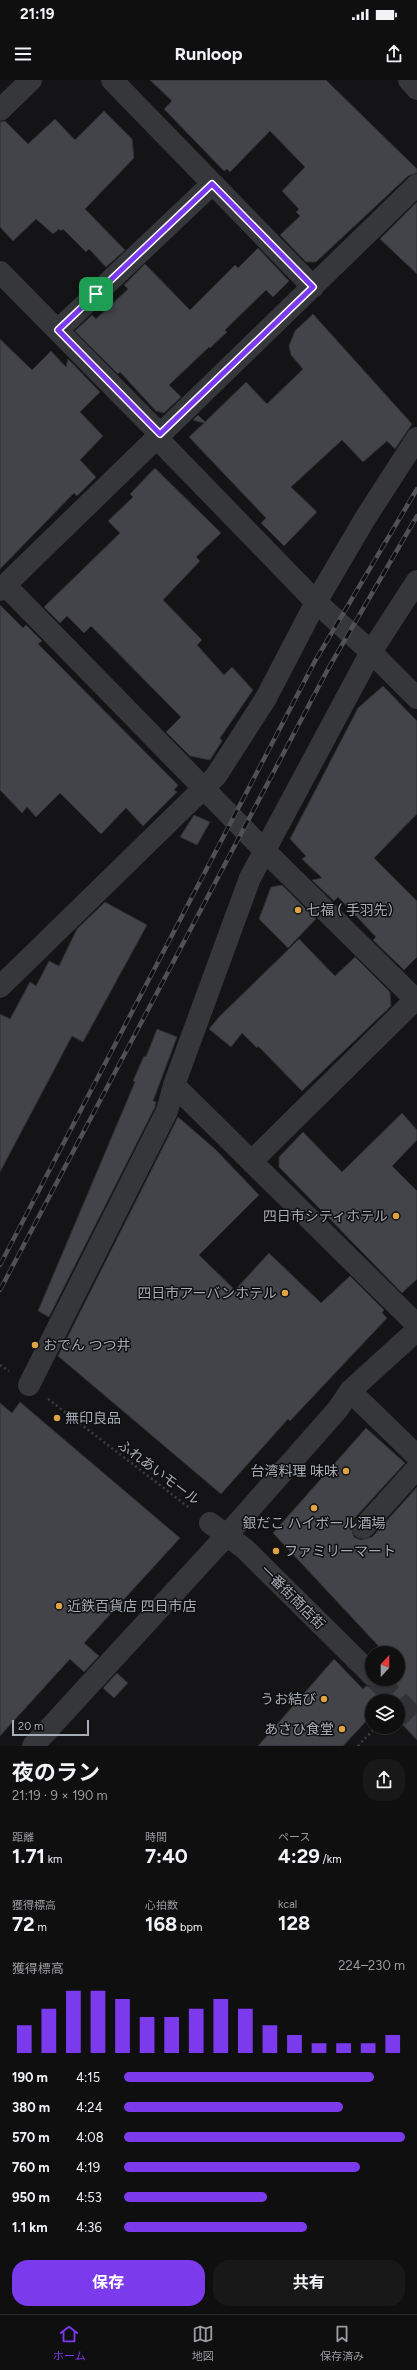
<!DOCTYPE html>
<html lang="ja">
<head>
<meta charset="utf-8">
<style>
  :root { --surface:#0f0f10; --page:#181819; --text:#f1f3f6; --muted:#9b9c9f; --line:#2f2f30; --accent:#7c3aed }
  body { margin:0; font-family:Figtree,"Noto Sans JP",sans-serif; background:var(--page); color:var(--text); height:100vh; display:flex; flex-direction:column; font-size:15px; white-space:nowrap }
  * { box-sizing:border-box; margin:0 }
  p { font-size:13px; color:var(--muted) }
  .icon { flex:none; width:22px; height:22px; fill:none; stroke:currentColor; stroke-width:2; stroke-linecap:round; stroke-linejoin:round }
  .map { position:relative; height:1666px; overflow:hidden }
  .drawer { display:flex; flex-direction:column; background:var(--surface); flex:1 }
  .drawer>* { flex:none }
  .needle { width:26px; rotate:21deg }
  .controls { position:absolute; left:365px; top:1566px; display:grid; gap:8px }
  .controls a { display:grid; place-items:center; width:40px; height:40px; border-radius:50%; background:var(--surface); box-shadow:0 1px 3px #0004,0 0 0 1px var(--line); font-size:20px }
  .scale { position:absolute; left:12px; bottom:10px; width:77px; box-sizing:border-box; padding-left:4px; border:2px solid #a7acb5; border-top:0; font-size:11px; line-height:14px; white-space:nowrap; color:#a7acb5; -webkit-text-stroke:3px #0f0f11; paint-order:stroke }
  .pin { position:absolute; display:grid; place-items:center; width:34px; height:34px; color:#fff; margin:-17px; border-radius:8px; box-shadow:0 2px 6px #0006 }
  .round { display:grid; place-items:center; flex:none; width:42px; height:42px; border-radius:16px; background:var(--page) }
  .summary { display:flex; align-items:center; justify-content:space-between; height:68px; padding:0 12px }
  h1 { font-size:22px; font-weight:700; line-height:30px }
  .metrics { display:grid; grid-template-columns:repeat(3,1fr); gap:6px; height:68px; padding:4px 12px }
  .metrics div { display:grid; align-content:center }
  .metrics b { font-size:20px; font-weight:700 }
  .metrics small { font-size:11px; font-weight:400 }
  .metrics p { font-size:11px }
  .chart { height:112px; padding:8px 12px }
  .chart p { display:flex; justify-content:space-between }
  .chart svg { width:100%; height:72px; margin-top:4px; stroke:var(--accent); stroke-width:6 }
  .button { display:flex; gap:8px; margin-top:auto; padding:8px 12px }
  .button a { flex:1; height:46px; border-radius:16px; background:var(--accent); color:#fff; font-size:16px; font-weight:700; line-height:46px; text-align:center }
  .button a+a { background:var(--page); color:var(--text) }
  ul { padding:0 12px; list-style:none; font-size:13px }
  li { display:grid; grid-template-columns:64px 48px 1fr; align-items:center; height:30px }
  li i { height:10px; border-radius:5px; background:var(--accent) }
  .status { display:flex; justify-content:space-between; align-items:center; height:28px; padding:0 20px; background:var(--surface); direction:ltr }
  .status svg { height:11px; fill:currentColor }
  header { display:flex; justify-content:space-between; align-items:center; height:52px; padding:0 12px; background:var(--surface); font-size:18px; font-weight:700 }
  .tab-bar { display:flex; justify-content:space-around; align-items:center; height:56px; border-top:1px solid var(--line); background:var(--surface); font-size:11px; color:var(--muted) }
  .tab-bar a { display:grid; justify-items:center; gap:2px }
  .tab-bar .active { color:var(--accent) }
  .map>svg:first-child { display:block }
  .building { fill:#434449; stroke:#2e2f32 }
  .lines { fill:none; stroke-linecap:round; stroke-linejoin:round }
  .minor-tunnel { stroke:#313236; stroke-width:22; stroke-dasharray:22 11; stroke-linecap:butt }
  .path { stroke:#3c3e41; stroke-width:2.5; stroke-dasharray:2 3; stroke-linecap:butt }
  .minor { stroke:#36373a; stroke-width:22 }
  .rail-casing { stroke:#4f5155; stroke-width:4.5 }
  .rail { stroke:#0f0f11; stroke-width:3; stroke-dasharray:9; stroke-linecap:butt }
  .route-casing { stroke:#fff; stroke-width:8 }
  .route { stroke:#7c3aed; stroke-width:5 }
  .poi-dot { fill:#dfa343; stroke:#0f0f11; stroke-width:1.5 }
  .labels { text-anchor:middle; stroke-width:3; stroke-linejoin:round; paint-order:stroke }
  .poi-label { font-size:14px; fill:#a7acb5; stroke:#0f0f11; text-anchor:start }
  .street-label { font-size:14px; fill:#a7acb5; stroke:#0f0f11 }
</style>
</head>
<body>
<div class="status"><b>21:19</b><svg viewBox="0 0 49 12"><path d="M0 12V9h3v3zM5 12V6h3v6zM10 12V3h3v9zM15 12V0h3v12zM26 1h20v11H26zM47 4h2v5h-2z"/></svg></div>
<header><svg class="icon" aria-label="menu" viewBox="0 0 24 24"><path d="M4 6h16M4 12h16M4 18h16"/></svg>Runloop<svg class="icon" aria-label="share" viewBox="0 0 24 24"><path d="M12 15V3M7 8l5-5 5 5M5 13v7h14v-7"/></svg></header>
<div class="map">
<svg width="417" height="1666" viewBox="0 0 417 1666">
  <rect width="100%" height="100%" fill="#141416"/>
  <path class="building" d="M150 0H326L417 89V93L408 96 316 182H306L280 155 300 136 296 132 299 129 282 111 305 87 270 51 230 92 227 89 224 91 164 29 172 21Z
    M104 31 132 59 134 78 85 129 125 170 106 187 89 169 86 172 63 149 61 151 59 149 53 154 36 139 13 161 0 147V42L5 41 28 64 55 39 75 60Z
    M417 122V194L380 159Z
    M258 168 289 201 273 217 266 210 225 250 227 252 210 268 209 267 169 305 181 317 164 333 156 331 120 292 118 294 75 251 92 235 96 239 128 209 124 205 145 184 190 230 235 185 238 188Z
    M313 234 412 344 395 369 387 361 363 382 342 360 291 407 317 432 284 466 261 443 266 438 189 357 204 343 193 340 198 335 205 342 246 302 267 324 303 289 291 275 289 266 295 251Z
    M0 259 32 290 51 271 66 287 68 279 100 312 80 332 103 356 80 380 96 397 77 416 74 413 0 489Z
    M155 388 221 453 196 477 200 481 163 520 202 560 197 565 224 595 232 587 253 610 220 658 222 661 210 680 190 676 166 652 181 637 91 546 84 553 67 536 60 543 44 527 120 453 108 441 133 417 130 414Z
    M0 525 23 548 26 545 42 561 38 564 178 705 174 710 177 712 143 746 126 728 101 754 60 713 36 737 27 727 22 733 0 710Z
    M383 606 417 641V734L374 778 417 821V877L404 890 373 860 376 857 338 817 334 821 312 800 322 798 302 779 306 776 290 759 358 628Z
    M194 735 210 742 197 765 180 757Z
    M282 805 316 839 288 868 259 839 271 807Z
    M105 822 147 845 83 962 72 956 0 1092V934L10 939 30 902 36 906 49 881 59 886 77 849Z
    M299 859 335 896 355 877 390 912 391 926 302 1011 258 966 257 968 242 953 231 967 209 949 219 937Z
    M157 949 177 957 153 1021 156 1022 155 1027 49 1237 38 1231 135 1002 133 1001 144 976 146 977Z
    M402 1033 417 1050V1060L392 1086 417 1111V1199L402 1213 279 1087V1077L303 1052 342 1092Z
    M178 1037 215 1069 259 1115 199 1175 235 1210 269 1173 321 1223 350 1196 384 1230 382 1233 387 1238 290 1341 288 1339 221 1414 58 1276Z
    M20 1322 180 1458 84 1563 99 1576 84 1592 70 1579 0 1656V1323L12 1333Z
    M366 1348 405 1383 353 1440 351 1446 354 1457 361 1460 372 1457 417 1407V1660L398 1640V1621H372V1635L343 1666H258L334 1579 363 1609 366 1606 376 1607 384 1599H398V1573H385L273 1453Z
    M117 1593 128 1603 114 1618 103 1608Z"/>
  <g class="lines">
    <path class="minor-tunnel" d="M376 1599 398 1621
      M398 1621 417 1641"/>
    <path class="path" d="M0 1285 9 1291
      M48 1319 191 1429
      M398 1623 399 1622
      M358 1666 376 1647"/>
    <path class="minor" d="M112 0 313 207
      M409 0 417 9
      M0 30 31 0
      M0 192 160 354
      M58 250 212 104
      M157 358 316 522 371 572 417 618
      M5 505 265 771 417 921
      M0 510 417 105
      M0 907 216 696 266 618 316 522 366 437 417 358
      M174 1005 417 1245
      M252 1081 417 918
      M29 1305 167 1031 174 1005 250 798 371 572 417 501
      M350 1311 417 1376
      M210 1443 245 1469 372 1595
      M363 1448 417 1388
      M33 1666 227 1455 338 1329 350 1311 417 1250"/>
    <defs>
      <path id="rail" d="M0 1185 315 581 417 409
        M0 1210 328 589 417 436"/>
    </defs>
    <use href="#rail" class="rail-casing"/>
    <use href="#rail" class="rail"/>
  </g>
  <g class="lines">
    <defs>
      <path id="route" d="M212 104 313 207 160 354 58 250Z"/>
    </defs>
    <use href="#route" class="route-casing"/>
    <use href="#route" class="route"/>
  </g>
  <g class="poi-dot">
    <circle cx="298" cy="830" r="4"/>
    <circle cx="396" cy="1136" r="4"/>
    <circle cx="285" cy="1213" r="4"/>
    <circle cx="35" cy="1265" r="4"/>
    <circle cx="57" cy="1338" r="4"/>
    <circle cx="346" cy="1391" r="4"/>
    <circle cx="314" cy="1428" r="4"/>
    <circle cx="276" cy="1471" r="4"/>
    <circle cx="59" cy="1526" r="4"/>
    <circle cx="324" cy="1619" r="4"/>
    <circle cx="342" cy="1649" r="4"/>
  </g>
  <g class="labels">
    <g class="poi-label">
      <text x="306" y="835">七福 ( 手羽先)</text>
      <text x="388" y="1141" text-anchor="end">四日市シティホテル</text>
      <text x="277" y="1218" text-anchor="end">四日市アーバンホテル</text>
      <text x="43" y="1270">おでん つつ井</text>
      <text x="65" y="1343">無印良品</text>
      <text x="338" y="1396" text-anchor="end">台湾料理 味味</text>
      <text x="314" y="1448" text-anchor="middle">銀だこ ハイボール酒場</text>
      <text x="284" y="1476">ファミリーマート</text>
      <text x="67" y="1531">近鉄百貨店 四日市店</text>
      <text x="316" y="1624" text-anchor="end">うお結び</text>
      <text x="334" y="1654" text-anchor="end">あさひ食堂</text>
    </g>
    <g class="street-label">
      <text transform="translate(159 1392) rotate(37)" y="5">ふれあいモール</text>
      <text transform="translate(293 1517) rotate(45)" y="5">一番街商店街</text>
    </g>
  </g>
</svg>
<div class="controls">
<a><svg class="needle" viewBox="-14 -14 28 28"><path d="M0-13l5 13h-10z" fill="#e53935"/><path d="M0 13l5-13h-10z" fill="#9b9c9f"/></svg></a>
<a><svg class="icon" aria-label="layers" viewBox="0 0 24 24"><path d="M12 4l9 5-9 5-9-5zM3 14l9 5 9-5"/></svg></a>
</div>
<div class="scale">20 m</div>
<div class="pin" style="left:96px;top:214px;background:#1e9e55"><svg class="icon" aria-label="arrive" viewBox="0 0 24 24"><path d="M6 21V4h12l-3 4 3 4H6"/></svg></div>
</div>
<section class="drawer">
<div class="summary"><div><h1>夜のラン</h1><p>21:19 · 9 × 190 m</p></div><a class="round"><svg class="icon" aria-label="share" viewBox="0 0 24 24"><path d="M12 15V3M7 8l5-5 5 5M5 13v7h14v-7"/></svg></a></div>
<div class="metrics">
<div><p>距離</p><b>1.71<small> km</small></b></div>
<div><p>時間</p><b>7:40</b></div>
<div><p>ペース</p><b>4:29<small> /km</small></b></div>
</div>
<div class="metrics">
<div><p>獲得標高</p><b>72<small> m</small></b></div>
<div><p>心拍数</p><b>168<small> bpm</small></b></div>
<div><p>kcal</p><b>128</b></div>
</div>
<div class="chart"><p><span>獲得標高</span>224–230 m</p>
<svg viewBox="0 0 160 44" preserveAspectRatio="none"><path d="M5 44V27M15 44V17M25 44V6M35 44V6M45 44V11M55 44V22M65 44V22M75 44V17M85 44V11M95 44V17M105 44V27M115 44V33M125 44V38M135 44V38M145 44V38M155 44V33"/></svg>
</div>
<ul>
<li><b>190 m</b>4:15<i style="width:89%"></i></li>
<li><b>380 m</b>4:24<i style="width:78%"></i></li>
<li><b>570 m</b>4:08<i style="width:100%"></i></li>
<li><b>760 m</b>4:19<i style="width:84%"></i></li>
<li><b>950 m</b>4:53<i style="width:51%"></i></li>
<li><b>1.1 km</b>4:36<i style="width:65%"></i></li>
</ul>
<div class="button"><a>保存</a><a>共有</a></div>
</section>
<nav class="tab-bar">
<a class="active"><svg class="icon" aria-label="home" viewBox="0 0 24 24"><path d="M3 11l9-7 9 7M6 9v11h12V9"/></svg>ホーム</a>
<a><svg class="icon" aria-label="map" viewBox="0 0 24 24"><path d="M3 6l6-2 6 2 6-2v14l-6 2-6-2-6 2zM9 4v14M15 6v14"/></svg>地図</a>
<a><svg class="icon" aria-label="saved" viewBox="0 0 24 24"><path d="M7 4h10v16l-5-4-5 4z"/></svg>保存済み</a>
</nav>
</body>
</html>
